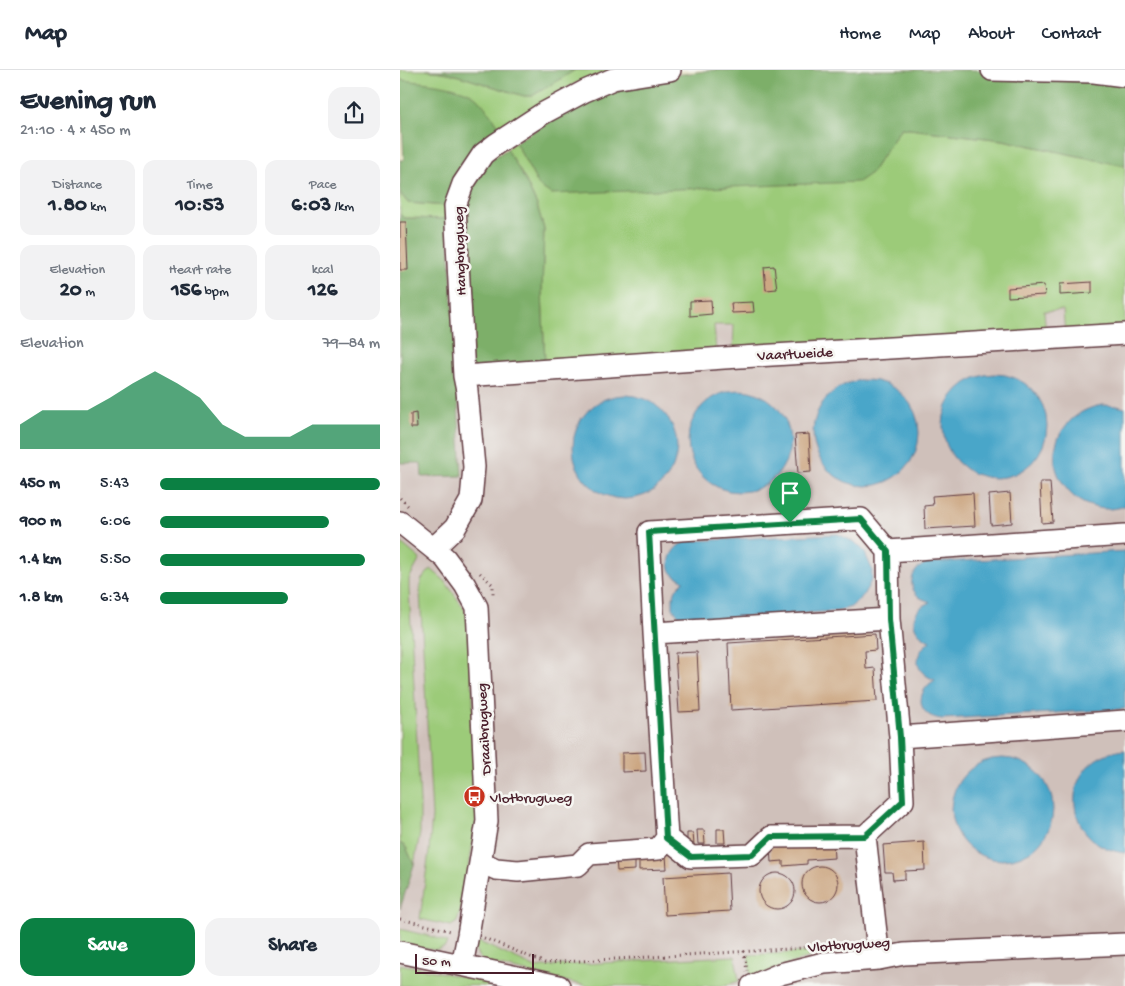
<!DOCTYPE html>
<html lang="en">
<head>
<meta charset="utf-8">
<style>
  :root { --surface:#fff; --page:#f2f2f3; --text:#1f2937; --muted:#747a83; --line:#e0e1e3; --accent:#0b8043 }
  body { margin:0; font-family:"Gochi Hand",sans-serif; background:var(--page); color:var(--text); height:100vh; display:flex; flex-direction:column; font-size:19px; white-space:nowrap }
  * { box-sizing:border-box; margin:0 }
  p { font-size:16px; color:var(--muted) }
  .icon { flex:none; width:28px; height:28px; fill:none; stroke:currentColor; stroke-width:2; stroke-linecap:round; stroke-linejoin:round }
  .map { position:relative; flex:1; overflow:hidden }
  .panel { display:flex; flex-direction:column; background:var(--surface); width:400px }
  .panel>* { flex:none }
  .scale { position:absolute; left:15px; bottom:12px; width:119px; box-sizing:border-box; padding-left:5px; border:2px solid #4a1f2b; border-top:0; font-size:14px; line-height:18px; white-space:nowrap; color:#4a1f2b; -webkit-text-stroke:4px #f6f6f2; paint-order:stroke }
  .pin { position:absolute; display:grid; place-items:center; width:42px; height:42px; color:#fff; margin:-51px -21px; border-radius:50% 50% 50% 0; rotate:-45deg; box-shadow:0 0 5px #0007 }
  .pin .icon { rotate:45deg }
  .round { display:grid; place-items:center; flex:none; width:52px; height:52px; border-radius:15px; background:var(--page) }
  .summary { display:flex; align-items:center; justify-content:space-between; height:85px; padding:0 20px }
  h1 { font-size:28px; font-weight:700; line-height:38px }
  .stats { display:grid; grid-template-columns:repeat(3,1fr); gap:8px; height:85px; padding:5px 20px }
  .stats div { display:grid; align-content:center; border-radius:12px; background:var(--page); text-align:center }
  .stats b { font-size:21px; font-weight:700 }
  .stats small { font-size:14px; font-weight:400 }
  .stats p { font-size:14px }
  .chart { height:140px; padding:10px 20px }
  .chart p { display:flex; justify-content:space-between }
  .chart svg { width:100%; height:90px; margin-top:5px; fill:var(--accent); opacity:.7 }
  .cta { display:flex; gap:10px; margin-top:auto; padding:10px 20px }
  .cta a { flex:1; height:58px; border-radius:15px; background:var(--accent); color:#fff; font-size:20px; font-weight:700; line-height:58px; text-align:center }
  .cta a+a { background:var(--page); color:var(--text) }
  ul { padding:0 20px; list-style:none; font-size:16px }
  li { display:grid; grid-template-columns:80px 60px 1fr; align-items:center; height:38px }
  li i { height:12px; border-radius:6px; background:var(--accent) }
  header { display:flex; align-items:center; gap:30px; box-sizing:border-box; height:70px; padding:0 25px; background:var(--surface); border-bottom:1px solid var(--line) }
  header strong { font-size:24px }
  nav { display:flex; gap:28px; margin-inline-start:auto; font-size:18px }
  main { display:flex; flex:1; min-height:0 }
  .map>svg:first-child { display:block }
  .industrial { fill:#cfc0ba }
  .green { fill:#9ccb79; stroke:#737552 }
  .forest { fill:#7daf69; stroke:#64674a }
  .water { fill:#4aa6c9; stroke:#4a627a }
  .building { fill:#cca783 }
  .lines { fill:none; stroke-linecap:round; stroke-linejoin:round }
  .minor-casing { stroke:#623c42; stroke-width:24 }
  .path { stroke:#623c42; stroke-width:3; stroke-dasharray:1 4; stroke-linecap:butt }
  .minor { stroke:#fff; stroke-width:21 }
  .route-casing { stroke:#fff; stroke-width:10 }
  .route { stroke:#0b8043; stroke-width:6 }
  .labels { text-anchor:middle; stroke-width:5; stroke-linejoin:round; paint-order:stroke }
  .street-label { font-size:15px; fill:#4a1f2b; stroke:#f6f6f2 }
  .poi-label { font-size:15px; fill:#4a1f2b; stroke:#f6f6f2; text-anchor:start }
</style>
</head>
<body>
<header>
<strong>Map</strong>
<nav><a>Home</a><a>Map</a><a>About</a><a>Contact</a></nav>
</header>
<main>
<section class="panel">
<div class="summary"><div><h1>Evening run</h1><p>21:10 · 4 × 450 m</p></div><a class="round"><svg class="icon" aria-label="share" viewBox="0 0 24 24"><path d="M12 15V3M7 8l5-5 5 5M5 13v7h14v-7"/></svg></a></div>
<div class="stats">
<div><p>Distance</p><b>1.80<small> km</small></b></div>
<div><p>Time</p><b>10:53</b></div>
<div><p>Pace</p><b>6:03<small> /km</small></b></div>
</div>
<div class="stats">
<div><p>Elevation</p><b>20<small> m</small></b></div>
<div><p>Heart rate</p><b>156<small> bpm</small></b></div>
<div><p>kcal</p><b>126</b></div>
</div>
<div class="chart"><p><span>Elevation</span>79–84 m</p>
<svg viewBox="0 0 160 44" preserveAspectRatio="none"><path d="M0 44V32L10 25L20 25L30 25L40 19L50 12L60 6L70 12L80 19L90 32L100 38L110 38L120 38L130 32L140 32L150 32L160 32V44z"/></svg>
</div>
<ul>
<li><b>450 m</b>5:43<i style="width:100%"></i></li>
<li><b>900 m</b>6:06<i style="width:77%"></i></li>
<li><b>1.4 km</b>5:50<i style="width:93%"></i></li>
<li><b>1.8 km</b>6:34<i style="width:58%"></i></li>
</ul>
<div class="cta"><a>Save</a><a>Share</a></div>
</section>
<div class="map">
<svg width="725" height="916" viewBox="0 0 725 916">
  <rect width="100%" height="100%" fill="#f6f6f2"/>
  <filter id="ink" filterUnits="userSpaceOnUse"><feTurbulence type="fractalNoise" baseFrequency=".02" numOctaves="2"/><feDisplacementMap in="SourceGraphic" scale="10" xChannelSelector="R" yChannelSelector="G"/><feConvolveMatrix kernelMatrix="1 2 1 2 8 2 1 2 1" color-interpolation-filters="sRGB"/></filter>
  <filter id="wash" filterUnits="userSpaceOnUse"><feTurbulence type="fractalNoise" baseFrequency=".0096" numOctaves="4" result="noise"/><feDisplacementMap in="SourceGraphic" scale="20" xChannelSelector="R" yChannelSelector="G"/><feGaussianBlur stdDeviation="1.12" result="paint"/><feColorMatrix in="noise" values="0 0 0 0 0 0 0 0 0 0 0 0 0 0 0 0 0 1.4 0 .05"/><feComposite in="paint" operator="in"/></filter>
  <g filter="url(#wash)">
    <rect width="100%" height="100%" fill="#e8e3c4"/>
    <path class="industrial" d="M725 136V916H0V165Z"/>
    <path class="green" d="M0 0H26L49 3 124 26H132L175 0H213L174 14 100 57 77 28 40 15 0 10Z
      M501 58 603 70 725 96V262L665 265 663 240 644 241 646 266 333 282 334 255H314L316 282 145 295 142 221 144 159 137 135 126 111 107 79 115 72 139 116 471 103Z
      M0 123 8 133 47 136 48 149 4 148 0 144Z
      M0 472 20 489 9 509V519L20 731V763L14 795 6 777 0 773Z
      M31 499 45 511 65 540 70 563 78 740 64 829 57 852 51 856 20 849 29 781 32 746 20 521 21 510Z
      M0 859 33 867 47 872 45 877 37 880 0 876Z
      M75 870 136 898 162 895 335 886 339 911 322 916H187L100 896 83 891 78 886 75 878Z
      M426 881 351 908 348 885Z
      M0 894 107 916H0Z"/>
    <path class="forest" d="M26 0H175L132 26H124L49 3Z
      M310 0H578L725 11V96L603 70 501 58 471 103 458 112 151 124 139 116 115 72C155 49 196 22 242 11 264 5 288 4 310 0Z
      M0 10C20 12 65 15 78 29 86 37 93 48 100 57 81 71 63 86 54 109 51 117 49 127 47 136L8 133 0 123V90H4Z
      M107 79 124 108 137 135 144 159 142 221 145 295 70 299 62 160 68 125 87 92Z
      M0 144 4 148 48 149 62 406 22 407 21 393H0Z
      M0 773 6 777 14 795 0 839Z"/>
    <path class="water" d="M543 356a52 52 0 1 1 104 0a52 52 0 1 1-104 0Z
      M413 363a53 53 0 1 1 106 0a53 53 0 1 1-106 0Z
      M288 371a51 51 0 1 1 102 0a51 51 0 1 1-102 0Z
      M173 377a52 52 0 1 1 104 0a52 52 0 1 1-104 0Z
      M703 335 717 336 725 338V436C714 440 702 440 691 436 680 433 670 425 664 415 640 381 665 340 703 335Z
      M438 464 456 473 464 481 472 499V509L468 517 462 527 451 537 438 541 290 550 279 546 273 538V527L276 519 284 511C281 509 277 507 274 505 265 496 270 483 278 476 282 473 286 472 290 471Z
      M725 481V639L542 649C517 647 514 622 535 610 513 602 513 584 530 571 509 562 508 541 530 532 526 530 522 529 519 527 505 515 513 497 528 493Z
      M725 680V783C658 775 658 685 725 680Z
      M551 739a51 51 0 1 1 102 0a51 51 0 1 1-102 0Z"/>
    <g id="blocks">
      <path class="building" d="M0 152H6L8 200H0Z
        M374 196 377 219 366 220 364 197Z
        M692 212V223L660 225V214Z
        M644 215 645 225 608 227V218Z
        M311 230 312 244 290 246V231Z
        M353 232 354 242 332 243 331 233Z
        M16 343 17 358H11V344Z
        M409 364 411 402 398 403 395 365Z
        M640 412H650L653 452 642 453Z
        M573 423 575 456 525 459 524 436 533 435 532 426Z
        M610 423 612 453 591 455 589 425Z
        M475 564 476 580 465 581 466 599 475 598 477 631 331 640 328 573Z
        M297 582 300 641 279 642 275 583Z
        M245 682 246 701 222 702V683Z
        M317 759H324L325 773H317Z
        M297 760H304L305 774H298Z
        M287 763H293L294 775H287Z
        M524 772 525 800 505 801V809L493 810 492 802H485L483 775Z
        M433 773 434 788 407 790V794L383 796V791L371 792 370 777Z
        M266 786 267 799 239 800V790H235V800L217 801 216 789Z
        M402 814a18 18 0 1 1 36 0a18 18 0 1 1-36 0Z
        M359 821a18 18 0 1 1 36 0a18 18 0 1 1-36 0Z
        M328 803 330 841 265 845 263 807Z"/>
    </g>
  </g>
  <g filter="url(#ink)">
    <use href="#blocks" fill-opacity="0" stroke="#623c42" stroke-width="1"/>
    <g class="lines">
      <defs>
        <path id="minor" d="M592 0 694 2 725 6
          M64 306 324 288 725 264
          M0 452 45 488 65 515 77 537 87 751 68 865 62 895
          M35 480 37 475 55 458 71 430 74 397 67 321 64 306 55 136 63 114 83 84 96 74 142 44 185 21 213 9 270 0
          M254 563 249 462 461 449 488 481
          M500 667 725 651
          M465 766 479 889
          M267 768 254 563 489 549
          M81 792 96 799 118 801 178 795 189 784 258 779 267 768 291 787 352 785 371 767 465 766 503 731 500 667 489 549 488 481 725 465
          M0 882 159 916
          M352 916 380 904 424 893 479 889 504 884 725 874"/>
      </defs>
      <use href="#minor" class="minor-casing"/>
      <path class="path" d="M0 428 8 436
        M80 503 93 515V527
        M0 849 51 861
        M84 868 145 893 405 878
        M344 881 347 901"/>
      <use href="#minor" class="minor"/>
    </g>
  </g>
  <g class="lines" filter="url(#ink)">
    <defs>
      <path id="route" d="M461 449 488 481 489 549 500 667 503 731 465 766 371 767 352 785 291 787 266 768 249 462Z"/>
    </defs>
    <use href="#route" class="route-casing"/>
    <use href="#route" class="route"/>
  </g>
  <defs>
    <symbol id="bus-disc" viewBox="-11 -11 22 22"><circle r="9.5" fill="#c8321e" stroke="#f6f6f2"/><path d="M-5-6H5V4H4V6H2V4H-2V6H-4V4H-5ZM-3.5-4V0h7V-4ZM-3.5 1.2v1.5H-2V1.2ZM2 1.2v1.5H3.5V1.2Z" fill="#fff"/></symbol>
  </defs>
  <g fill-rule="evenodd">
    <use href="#bus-disc" x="62" y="714" width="25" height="25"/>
  </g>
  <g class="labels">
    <g class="street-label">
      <text transform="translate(59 181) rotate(-92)" y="5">Hangbrugweg</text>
      <text transform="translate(395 283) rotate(-3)" y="5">Vaartweide</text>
      <text transform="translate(83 659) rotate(-93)" y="5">Draaibrugweg</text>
      <text transform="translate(449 874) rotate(-4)" y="5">Vlotbrugweg</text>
    </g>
    <g class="poi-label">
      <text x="90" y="732">Vlotbrugweg</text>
    </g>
  </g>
</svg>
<div class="scale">50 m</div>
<div class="pin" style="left:390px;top:453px;background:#1e9e55"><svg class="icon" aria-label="arrive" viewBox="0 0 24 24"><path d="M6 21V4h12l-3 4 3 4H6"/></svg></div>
</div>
</main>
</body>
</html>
